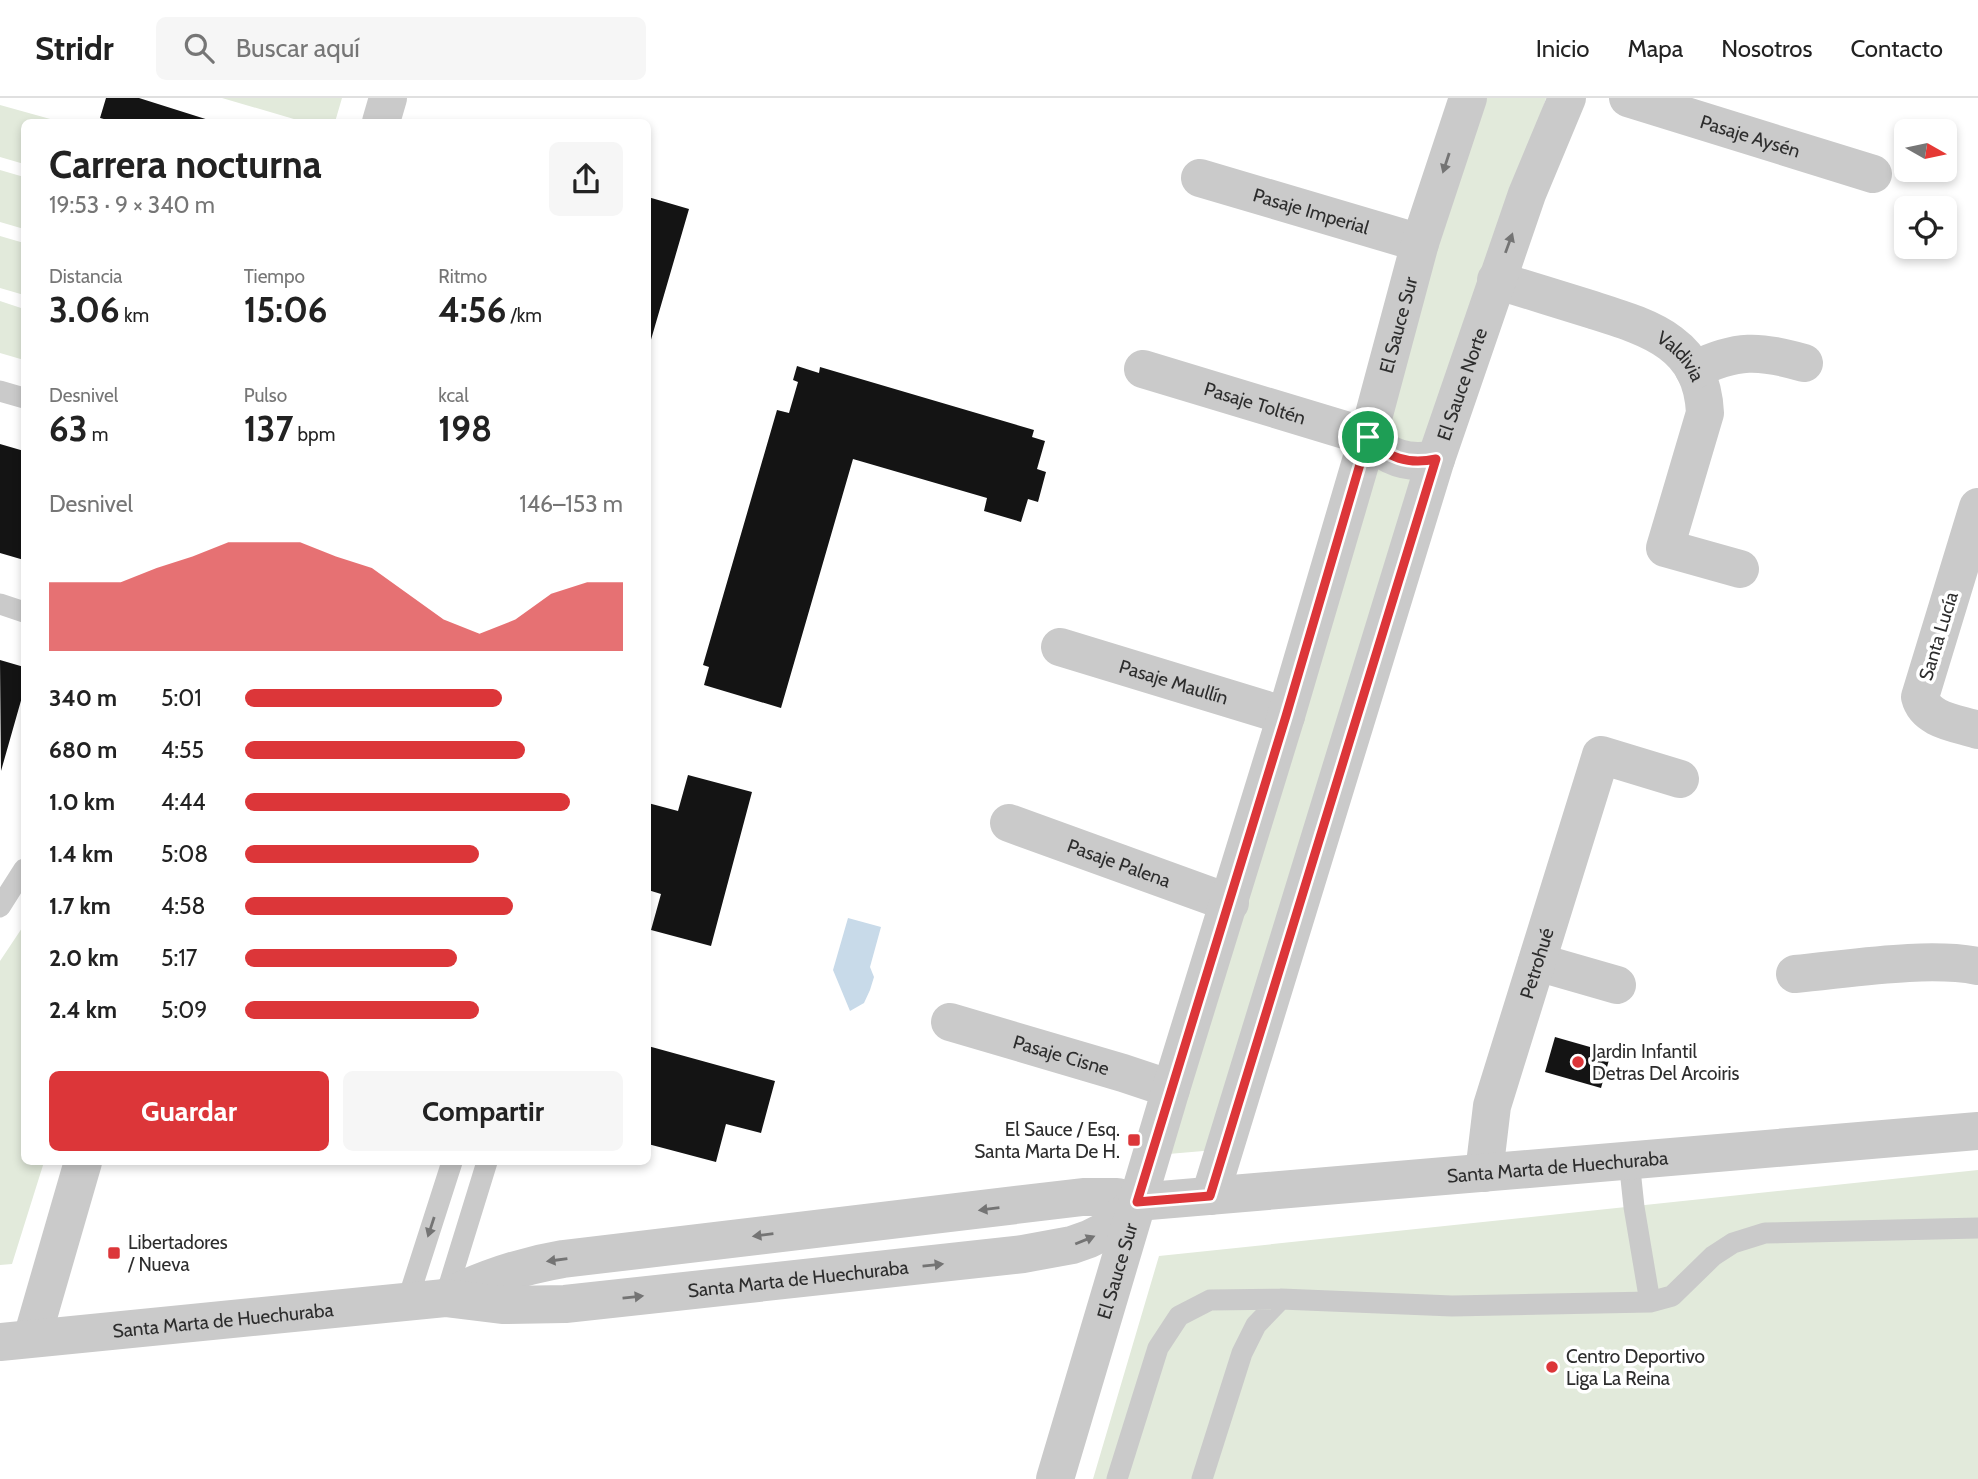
<!DOCTYPE html>
<html lang="es">
<head>
<meta charset="utf-8">
<style>
  :root { --surface:#fff; --page:#f6f6f6; --text:#222; --muted:#767676; --line:#e0e0e0; --accent:#dc3639 }
  body { margin:0; font-family:Cabin,sans-serif; background:var(--page); color:var(--text); height:100vh; display:flex; flex-direction:column; font-size:26px; white-space:nowrap }
  * { box-sizing:border-box; margin:0 }
  p { font-size:23px; color:var(--muted) }
  .icon { flex:none; width:38px; height:38px; fill:none; stroke:currentColor; stroke-width:2; stroke-linecap:round; stroke-linejoin:round }
  .map { position:relative; flex:1; overflow:hidden }
  .drawer { position:absolute; left:21px; top:21px; width:630px; height:1046px; display:flex; flex-direction:column; background:var(--surface); border-radius:10px; box-shadow:0 4px 10px #0003 }
  .drawer>* { flex:none }
  .needle { width:46px; rotate:99deg }
  .fabs { position:absolute; left:1894px; top:21px; display:grid; gap:14px }
  .fabs a { display:grid; place-items:center; width:63px; height:63px; border-radius:10px; background:var(--surface); box-shadow:0 4px 10px #0003; font-size:35px }
  .pin { position:absolute; display:grid; place-items:center; width:60px; height:60px; color:#fff; margin:-30px; border:4px solid #fff; border-radius:50%; box-shadow:0 2px 7px #0007 }
  .round { display:grid; place-items:center; flex:none; width:74px; height:74px; border-radius:10px; background:var(--page) }
  .overview { display:flex; align-items:center; justify-content:space-between; height:119px; padding:0 28px }
  h1 { font-size:38px; font-weight:700; line-height:52px }
  .stats { display:grid; grid-template-columns:repeat(3,1fr); gap:10px; height:119px; padding:7px 28px }
  .stats div { display:grid; align-content:center }
  .stats b { font-size:35px; font-weight:700 }
  .stats small { font-size:19px; font-weight:400 }
  .stats p { font-size:19px }
  .chart { height:196px; padding:14px 28px }
  .chart p { display:flex; justify-content:space-between }
  .chart svg { width:100%; height:126px; margin-top:7px; fill:var(--accent); opacity:.7 }
  .primary-button { display:flex; gap:14px; margin-top:auto; padding:14px 28px }
  .primary-button a { flex:1; height:80px; border-radius:10px; background:var(--accent); color:#fff; font-size:28px; font-weight:700; line-height:80px; text-align:center }
  .primary-button a+a { background:var(--page); color:var(--text) }
  ul { padding:0 28px; list-style:none; font-size:23px }
  li { display:grid; grid-template-columns:112px 84px 1fr; align-items:center; height:52px }
  li i { height:18px; border-radius:9px; background:var(--accent) }
  header { display:flex; align-items:center; gap:42px; box-sizing:border-box; height:98px; padding:0 35px; background:var(--surface); border-bottom:2px solid var(--line) }
  header strong { font-size:33px }
  nav { display:flex; gap:38px; margin-inline-start:auto; font-size:24px }
  .search { width:490px; height:63px; background:var(--page); display:flex; align-items:center; gap:18px; box-sizing:border-box; padding:0 24px; border-radius:10px; color:var(--muted); font-size:26px }
  .map>svg:first-child { display:block }
  .green { fill:#e2eadb }
  .water { fill:#c8dae9 }
  .building { fill:#141414 }
  .lines { fill:none; stroke-linecap:round; stroke-linejoin:round }
  .service { stroke:#cacaca; stroke-width:21 }
  .minor { stroke:#cacaca; stroke-width:38 }
  .tertiary { stroke:#cacaca; stroke-width:38 }
  .oneway { fill:#747474 }
  .route-casing { stroke:#fff; stroke-width:14 }
  .route { stroke:#dc3639; stroke-width:9 }
  .poi-dot { fill:#dc3639; stroke:#fff; stroke-width:2.5 }
  .labels { text-anchor:middle; stroke-width:7; stroke-linejoin:round; paint-order:stroke }
  .street-label { font-size:19px; fill:#2d2d2d; stroke:#fff }
  .poi-label { font-size:19px; fill:#2d2d2d; stroke:#fff; text-anchor:start }
</style>
</head>
<body>
<header>
<strong>Stridr</strong>
<div class="search"><svg class="icon" aria-label="search" viewBox="0 0 24 24"><circle cx="10" cy="10" r="6"/><path d="M15 15l6 6"/></svg>Buscar aquí</div>
<nav><a>Inicio</a><a>Mapa</a><a>Nosotros</a><a>Contacto</a></nav>
</header>
<div class="map">
<svg width="1978" height="1381" viewBox="0 0 1978 1381">
  <rect width="100%" height="100%" fill="#fff"/>
  <path class="green" d="M222 0H342L335 24H304Z
    M1480 0H1546L1215 1052 1145 1058Z
    M0 7 61 24H24V66L0 59Z
    M0 72 24 79V131L0 124Z
    M0 138 24 145V197L0 190Z
    M0 203 24 211V262L0 255Z
    M24 827V1064H44L12 1166 0 1167V863Z
    M1978 1072V1381H1093L1159 1158Z"/>
  <path class="water" d="M848 820 881 829 870 869 874 879 870 892 864 905 850 913 833 872Z"/>
  <path class="building" d="M106 0H139L215 24H115L100 20Z
    M648 99 689 111 648 252Z
    M797 268 819 275 820 269 1034 332 1032 339 1045 343 1037 371 1046 374 1038 404 1028 401 1021 424 984 413 987 400 853 361 781 610 704 587 709 569 703 567 777 312 789 315 798 284 793 282Z
    M0 346 24 353V462L0 455Z
    M0 562 24 569V592L1 673Z
    M688 677 752 694 711 848 651 832 661 796 648 792V705L678 713Z
    M1555 939 1611 955 1601 990 1545 974Z
    M648 948 775 983 761 1035 726 1026 716 1064 648 1046Z"/>
  <g class="lines">
    <path class="service" d="M0 293 24 300
      M0 506 24 514
      M0 809 24 771
      M1629 1062 1634 1109 1650 1204
      M445 1200 487 1064
      M407 1204 452 1064
      M1117 1381 1158 1250 1179 1218 1210 1202 1281 1201 1452 1208 1650 1204 1672 1198 1713 1158 1733 1145 1765 1135 1978 1130
      M1202 1381 1242 1255 1256 1227 1281 1201"/>
    <g class="minor">
      <path id="s1" d="M1628 0 1873 76"/>
      <path d="M381 24 388 0"/>
      <path id="s2" d="M1200 80 1420 145"/>
      <path id="s3" d="M1496 182C1528 192 1561 202 1593 212 1650 230 1702 245 1705 315L1665 450 1740 471"/>
      <path id="s4" d="M1143 271 1368 339"/>
      <path d="M1694 272C1736 251 1760 252 1804 265"/>
      <path d="M1978 409 1920 599C1926 623 1958 625 1978 632"/>
      <path id="s5" d="M1060 549 1286 618"/>
      <path id="s6" d="M1009 725 1230 805"/>
      <path d="M1537 864 1617 887"/>
      <path d="M1795 876C1850 871 1926 858 1978 868"/>
      <path id="s7" d="M950 924 1123 975 1171 991"/>
      <path id="s8" d="M1484 1075 1492 1008 1601 657 1680 681"/>
      <path d="M32 1240 83 1064"/>
    </g>
    <g class="tertiary">
      <path d="M1368 339C1387 360 1408 367 1436 361"/>
      <path id="s9" d="M1210 1098 1436 361 1527 96 1567 0"/>
      <path id="s10" d="M445 1200C483 1181 521 1168 563 1161L1083 1099H1117L1137 1104 1978 1033"/>
      <path id="s11" d="M0 1244 445 1200 502 1207 565 1206 1023 1156 1072 1147 1089 1141 1105 1133 1137 1104"/>
      <path id="s12" d="M1055 1381 1171 991 1286 618 1368 339 1420 145 1468 0"/>
    </g>
  </g>
  <defs><path id="oneway-solid" d="M-6-.8H1V-3.2L6.5 0L1 3.2V.8H-6Z" transform="scale(1.75)"/></defs>
  <g class="oneway">
    <use href="#oneway-solid" transform="translate(1446 65) rotate(108)"/>
    <use href="#oneway-solid" transform="translate(1509 145) rotate(-70)"/>
    <use href="#oneway-solid" transform="translate(989 1111) rotate(173)"/>
    <use href="#oneway-solid" transform="translate(431 1129) rotate(108)"/>
    <use href="#oneway-solid" transform="translate(763 1137) rotate(173)"/>
    <use href="#oneway-solid" transform="translate(1085 1142) rotate(-22)"/>
    <use href="#oneway-solid" transform="translate(557 1162) rotate(172)"/>
    <use href="#oneway-solid" transform="translate(933 1167) rotate(-6)"/>
    <use href="#oneway-solid" transform="translate(633 1199) rotate(-6)"/>
  </g>
  <g class="lines">
    <defs>
      <path id="route" d="M1368 339C1387 360 1408 367 1436 361L1210 1098 1137 1104 1286 618Z"/>
    </defs>
    <use href="#route" class="route-casing"/>
    <use href="#route" class="route"/>
  </g>
  <g class="poi-dot">
    <circle cx="1578" cy="964" r="7"/>
    <rect x="1127" y="1035" width="14" height="14" rx="3.5"/>
    <rect x="107" y="1148" width="14" height="14" rx="3.5"/>
    <circle cx="1552" cy="1269" r="7"/>
  </g>
  <g class="labels">
    <g class="street-label">
      <text dy="7" stroke="none"><textPath href="#s1" startOffset="128">Pasaje Aysén</textPath></text>
      <text dy="7" stroke="none"><textPath href="#s2" startOffset="116">Pasaje Imperial</textPath></text>
      <text dy="7" stroke="none"><textPath href="#s12" startOffset="1204">El Sauce Sur</textPath></text>
      <text dy="7" stroke="none"><textPath href="#s3" startOffset="203">Valdivia</textPath></text>
      <text dy="7" stroke="none"><textPath href="#s9" startOffset="850">El Sauce Norte</textPath></text>
      <text dy="7" stroke="none"><textPath href="#s4" startOffset="117">Pasaje Toltén</textPath></text>
      <text transform="translate(1938 538) rotate(-73)" y="7">Santa Lucía</text>
      <text dy="7" stroke="none"><textPath href="#s5" startOffset="119">Pasaje Maullín</textPath></text>
      <text dy="7" stroke="none"><textPath href="#s6" startOffset="117">Pasaje Palena</textPath></text>
      <text dy="7" stroke="none"><textPath href="#s8" startOffset="217">Petrohué</textPath></text>
      <text dy="7" stroke="none"><textPath href="#s7" startOffset="116">Pasaje Cisne</textPath></text>
      <text dy="7" stroke="none"><textPath href="#s10" startOffset="1125">Santa Marta de Huechuraba</textPath></text>
      <text dy="7" stroke="none"><textPath href="#s12" startOffset="217">El Sauce Sur</textPath></text>
      <text dy="7" stroke="none"><textPath href="#s11" startOffset="802">Santa Marta de Huechuraba</textPath></text>
      <text dy="7" stroke="none"><textPath href="#s11" startOffset="224">Santa Marta de Huechuraba</textPath></text>
    </g>
    <g class="poi-label">
      <text x="1592" y="960">Jardin Infantil<tspan x="1592" dy="22">Detras Del Arcoiris</tspan></text>
      <text x="1120" y="1038" text-anchor="end">El Sauce / Esq.<tspan x="1120" dy="22">Santa Marta De H.</tspan></text>
      <text x="128" y="1151">Libertadores<tspan x="128" dy="22">/ Nueva</tspan></text>
      <text x="1566" y="1265">Centro Deportivo<tspan x="1566" dy="22">Liga La Reina</tspan></text>
    </g>
  </g>
</svg>
<div class="fabs">
<a><svg class="needle" viewBox="-14 -14 28 28"><path d="M0-13l5 13h-10z" fill="#e53935"/><path d="M0 13l5-13h-10z" fill="#767676"/></svg></a>
<a><svg class="icon" aria-label="locate" viewBox="0 0 24 24"><circle cx="12" cy="12" r="6"/><path d="M12 2v4M12 18v4M2 12h4M18 12h4"/></svg></a>
</div>
<div class="pin" style="left:1368px;top:339px;background:#1e9e55"><svg class="icon" aria-label="arrive" viewBox="0 0 24 24"><path d="M6 21V4h12l-3 4 3 4H6"/></svg></div>
<section class="drawer">
<div class="overview"><div><h1>Carrera nocturna</h1><p>19:53 · 9 × 340 m</p></div><a class="round"><svg class="icon" aria-label="share" viewBox="0 0 24 24"><path d="M12 15V3M7 8l5-5 5 5M5 13v7h14v-7"/></svg></a></div>
<div class="stats">
<div><p>Distancia</p><b>3.06<small> km</small></b></div>
<div><p>Tiempo</p><b>15:06</b></div>
<div><p>Ritmo</p><b>4:56<small> /km</small></b></div>
</div>
<div class="stats">
<div><p>Desnivel</p><b>63<small> m</small></b></div>
<div><p>Pulso</p><b>137<small> bpm</small></b></div>
<div><p>kcal</p><b>198</b></div>
</div>
<div class="chart"><p><span>Desnivel</span>146–153 m</p>
<svg viewBox="0 0 160 44" preserveAspectRatio="none"><path d="M0 44V20L10 20L20 20L30 15L40 11L50 6L60 6L70 6L80 11L90 15L100 24L110 33L120 38L130 33L140 24L150 20L160 20V44z"/></svg>
</div>
<ul>
<li><b>340 m</b>5:01<i style="width:68%"></i></li>
<li><b>680 m</b>4:55<i style="width:74%"></i></li>
<li><b>1.0 km</b>4:44<i style="width:86%"></i></li>
<li><b>1.4 km</b>5:08<i style="width:62%"></i></li>
<li><b>1.7 km</b>4:58<i style="width:71%"></i></li>
<li><b>2.0 km</b>5:17<i style="width:56%"></i></li>
<li><b>2.4 km</b>5:09<i style="width:62%"></i></li>
</ul>
<div class="primary-button"><a>Guardar</a><a>Compartir</a></div>
</section>
</div>
</body>
</html>
